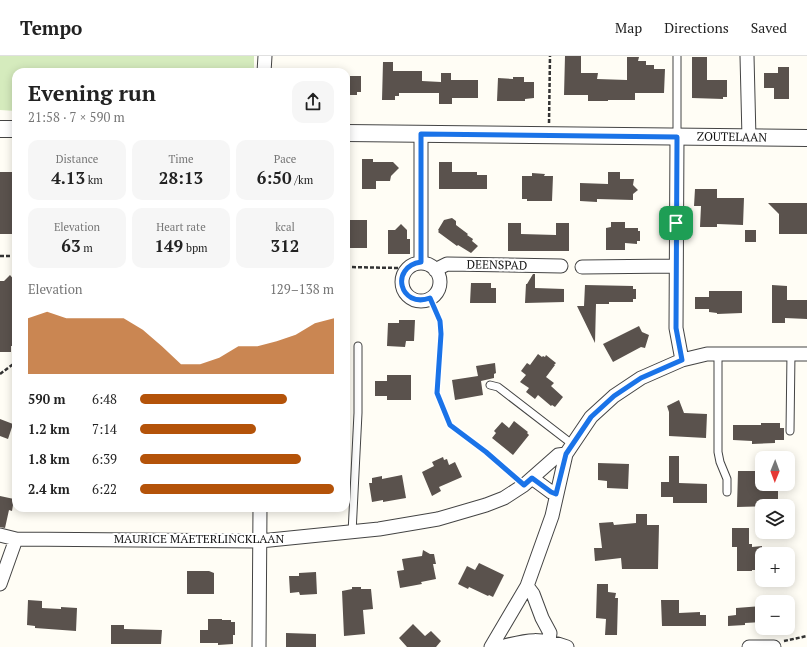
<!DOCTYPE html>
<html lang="en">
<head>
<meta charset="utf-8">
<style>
  :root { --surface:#fff; --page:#f6f6f6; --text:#222; --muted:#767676; --line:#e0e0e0; --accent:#b45309 }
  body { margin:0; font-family:"PT Serif",serif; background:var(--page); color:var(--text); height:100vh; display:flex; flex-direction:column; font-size:15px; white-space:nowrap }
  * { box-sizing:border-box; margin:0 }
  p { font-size:13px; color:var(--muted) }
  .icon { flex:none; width:22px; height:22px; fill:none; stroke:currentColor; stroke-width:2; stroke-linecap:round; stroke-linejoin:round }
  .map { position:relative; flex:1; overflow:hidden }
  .details { position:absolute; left:12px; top:12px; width:338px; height:444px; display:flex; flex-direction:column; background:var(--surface); border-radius:12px; box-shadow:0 2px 10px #0003 }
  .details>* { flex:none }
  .needle { width:26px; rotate:181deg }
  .controls { position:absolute; left:755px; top:395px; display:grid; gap:8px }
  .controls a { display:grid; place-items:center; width:40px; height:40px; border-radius:8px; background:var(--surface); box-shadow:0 2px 10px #0003; font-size:20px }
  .pin { position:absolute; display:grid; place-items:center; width:34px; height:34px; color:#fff; margin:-17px; border-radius:8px; box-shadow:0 2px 6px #0006 }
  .round { display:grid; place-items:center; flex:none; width:42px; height:42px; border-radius:12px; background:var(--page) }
  .summary { display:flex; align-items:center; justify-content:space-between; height:68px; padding:0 16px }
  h1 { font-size:22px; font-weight:700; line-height:30px }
  .stats { display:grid; grid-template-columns:repeat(3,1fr); gap:6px; height:68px; padding:4px 16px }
  .stats div { display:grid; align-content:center; border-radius:10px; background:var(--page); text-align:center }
  .stats b { font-size:17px; font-weight:700 }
  .stats small { font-size:11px; font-weight:400 }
  .stats p { font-size:11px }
  .chart { height:112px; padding:8px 16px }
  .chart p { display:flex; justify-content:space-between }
  .chart svg { width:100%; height:72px; margin-top:4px; fill:var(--accent); opacity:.7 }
  ul { padding:0 16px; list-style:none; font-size:13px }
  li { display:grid; grid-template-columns:64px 48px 1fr; align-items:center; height:30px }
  li i { height:10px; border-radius:5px; background:var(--accent) }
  header { display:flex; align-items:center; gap:24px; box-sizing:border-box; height:56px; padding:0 20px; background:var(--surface); border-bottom:1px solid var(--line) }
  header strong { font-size:19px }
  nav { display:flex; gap:22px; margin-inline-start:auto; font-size:14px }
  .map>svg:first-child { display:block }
  .green { fill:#d5ebbd }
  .building { fill:#5a524d }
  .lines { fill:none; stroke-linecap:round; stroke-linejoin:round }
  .service-casing { stroke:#444; stroke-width:9 }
  .minor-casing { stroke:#444; stroke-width:15 }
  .tertiary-casing { stroke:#444; stroke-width:18 }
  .path { stroke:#333; stroke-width:2.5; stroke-dasharray:4 2; stroke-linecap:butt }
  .service { stroke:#fff; stroke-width:7 }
  .minor { stroke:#fff; stroke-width:13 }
  .tertiary { stroke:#fff; stroke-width:16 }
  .route-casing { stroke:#fff; stroke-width:8 }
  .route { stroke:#1a73e8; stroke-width:5 }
  .labels { text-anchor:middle; stroke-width:4; stroke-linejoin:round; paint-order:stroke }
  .street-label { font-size:12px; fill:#111; stroke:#fff }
</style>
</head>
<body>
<header>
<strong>Tempo</strong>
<nav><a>Map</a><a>Directions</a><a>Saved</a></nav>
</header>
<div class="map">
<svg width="807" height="591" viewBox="0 0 807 591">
  <rect width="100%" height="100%" fill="#fffdf5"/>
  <path class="green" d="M0 0H254V16H16V55L0 54Z"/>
  <path class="building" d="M565 0H581V17H598L597 23 627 24V1H639L638 5H646V9H654V13H665L664 37H635V44H608V45H588V39H564Z
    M692 1H707V24H727V41H723V43L692 42Z
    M383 6H393V15H422V25L441 26V17H451V24H478V42H452V48H439V37H399V40H395V44H382Z
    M778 11H789V43H774V32H764V17H778Z
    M350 20H361V36H357V39H346V24H350Z
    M513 21H524V26H534V42L525 43V45H497L498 22 513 23Z
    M362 103H373V106H393L399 112 391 120 390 125H376V133H362Z
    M439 106H452V116H477V119H487V133H439Z
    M0 116H16V178H0Z
    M608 116H620V123H634L633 129 638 134 633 138V144L597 143V146L580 145V127L608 128Z
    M532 117 545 118 544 120H553L552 145H527V143H522V120H532Z
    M695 133H717V142H744L743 169 717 168V171H700L701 150H694Z
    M768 147H807V178H779V158Z
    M452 162 456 165V169L468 178 467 179 473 183 472 185 478 190 471 197 458 189 457 190 438 176 439 175 438 174 444 164Z
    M346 164H367V192H348V187H346Z
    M611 166H625V172H638V175H640V185H637V188L625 187V194H606V172L611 171Z
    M508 167H521V178L556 179V167H569V195H508Z
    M401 168 407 174V183H410V198H388V174H395Z
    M745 174H756V186H745Z
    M533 218H535V232L564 233V246L525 247 526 228H527Z
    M10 219 15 225 16 231V284H14V290H11V296H0V225H4Z
    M471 227H491V232H496V247H470Z
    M585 229 633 230V233H636V243H633V246H609V248H596L595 287 577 250H584Z
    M772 229 787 230V244H807V263L785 262V267H772Z
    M709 235H742V257L717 258V257L709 256V253H695V241H709Z
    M399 264H415L414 285H406L405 291 387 290 388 267H399Z
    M639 270 642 276 649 279 645 292 641 291 613 306 603 288Z
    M538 298 542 301 543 300 545 301 546 299 556 307 554 309H555L546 321 554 327 551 330 563 341 555 351 552 349 551 350 538 339 535 343 526 336 529 332 520 326 526 319 521 315 527 307 530 309Z
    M495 307 496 317 494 318V322L481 325 483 339 455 344 452 324 478 320 476 310Z
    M387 319H411V344H387V340H375V325H387Z
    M679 344 684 357 707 358 706 382 669 380V356L667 350Z
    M0 363 13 368 8 383 0 380Z
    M514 365 528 376 527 377 529 379 513 399 492 382 496 377 494 375 502 366 509 372Z
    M761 367H780V372H784V384H775V387L752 388V385L733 384V369H761Z
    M669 400H679V427L707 428V447H673V441H661V426H669Z
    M443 401 444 404 447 403 449 409 455 406 462 421 439 431 441 435 432 440 422 416 434 410 432 406Z
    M598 407 629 408 628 433 607 432V425L598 424Z
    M738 415H757V430H776V432H778V450L737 451Z
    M402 419 406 442 383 446V444L372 446 369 427H372V422L382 420V423Z
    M0 440 14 443 12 455 9 454 5 472 0 471Z
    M636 458H647V469H659L658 513H622L621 502 595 505 594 492H602L599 467 613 466 614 469 636 467Z
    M732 472H749V488H752V491L762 490V514H752V515H737V491H732Z
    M423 494 430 498H434L436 508H433L436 523 421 526 422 528 400 532 397 515 404 514 402 503 422 500Z
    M479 507 504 519 493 541 489 539 488 540 469 531 468 533 458 528 467 510 475 514Z
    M187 515H209L214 517V538H187Z
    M316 516 317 538 300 539 299 536 290 537 289 520H299V517Z
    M597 528H608V536L616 537 615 542H618L617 579H605L606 563 596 562Z
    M352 531H361V533H371L373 553 363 554 365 578 344 580 342 535 352 533Z
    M28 544 42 545V552L61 553V551L77 552 76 575 35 572V570L27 569Z
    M661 544H679V557L700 556V559H706V570H662Z
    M762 550V566L745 567V569L728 570V560L736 559V552Z
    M208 563H222V564H231V566H235V579H233V588L218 589V587H200V574H208Z
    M413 568 425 580 431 575 441 585 436 591H407L399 582Z
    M111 569H124V573L162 574 161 588H111Z
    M286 577 316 578V591H286Z"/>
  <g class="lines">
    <defs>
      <path id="service" d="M677 81V0
        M718 298V396L720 406 727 423V436
        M490 329 498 331 572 388
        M790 375 791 297
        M352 477 358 357V290"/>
      <path id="minor" d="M747 0 749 82
        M264 16 265 0
        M677 81 676 272 682 304
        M421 207V78
        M402 226a19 19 0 1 1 38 0a19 19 0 1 1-38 0Z
        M582 211 676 210
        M435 214 447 208 561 210
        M532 422 551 436 556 438
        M0 479 16 483 260 485 379 473 438 463 486 449 504 442 524 429 558 399 566 398
        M0 528 16 483
        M527 530 533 538 542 562 550 577 549 585
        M259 591 260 452
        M491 591 527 530 552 460 566 398 591 361 614 340 641 322 682 304 707 298H807
        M501 591C529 583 540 582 567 591
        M749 591H774"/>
      <path id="tertiary" d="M0 73H16
        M346 77 807 82"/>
    </defs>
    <use href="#service" class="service-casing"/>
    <use href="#minor" class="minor-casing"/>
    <use href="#tertiary" class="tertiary-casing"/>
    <path class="path" d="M549 67 550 0
      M0 200H16
      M346 211 399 212 406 213
      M430 242 440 265 441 278 437 337 450 369 516 421
      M0 318 16 306
      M784 585 807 580"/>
    <use href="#service" class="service"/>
    <use href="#minor" class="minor"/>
    <use href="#tertiary" class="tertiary"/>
  </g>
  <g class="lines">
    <defs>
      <path id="route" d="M421 78 677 81 676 272 682 304 641 322 614 340 591 361 566 398 556 438 551 436 532 422 524 429 486 396 450 369 437 337 441 278 440 265 430 242C400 253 389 211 421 206Z"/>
    </defs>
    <use href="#route" class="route-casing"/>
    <use href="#route" class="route"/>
  </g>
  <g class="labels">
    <g class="street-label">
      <text transform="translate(732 81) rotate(1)" y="4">ZOUTELAAN</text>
      <text transform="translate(497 209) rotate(1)" y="4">DEENSPAD</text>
      <text x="199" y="487">MAURICE MAETERLINCKLAAN</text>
    </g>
  </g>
</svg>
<div class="controls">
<a><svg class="needle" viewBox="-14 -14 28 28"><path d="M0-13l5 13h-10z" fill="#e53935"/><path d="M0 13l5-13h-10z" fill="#767676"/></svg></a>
<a><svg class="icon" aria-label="layers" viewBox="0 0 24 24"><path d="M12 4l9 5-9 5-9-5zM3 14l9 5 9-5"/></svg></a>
<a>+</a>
<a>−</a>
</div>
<div class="pin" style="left:676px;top:167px;background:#1e9e55"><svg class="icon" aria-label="arrive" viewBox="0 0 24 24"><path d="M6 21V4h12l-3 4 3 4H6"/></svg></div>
<section class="details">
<div class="summary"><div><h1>Evening run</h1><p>21:58 · 7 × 590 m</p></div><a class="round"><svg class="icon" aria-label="share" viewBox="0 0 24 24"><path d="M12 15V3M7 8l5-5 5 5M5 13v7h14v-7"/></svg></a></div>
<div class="stats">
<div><p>Distance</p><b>4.13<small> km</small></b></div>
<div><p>Time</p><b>28:13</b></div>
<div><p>Pace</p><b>6:50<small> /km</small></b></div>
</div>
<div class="stats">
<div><p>Elevation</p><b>63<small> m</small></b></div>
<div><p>Heart rate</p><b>149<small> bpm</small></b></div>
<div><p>kcal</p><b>312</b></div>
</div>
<div class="chart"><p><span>Elevation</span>129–138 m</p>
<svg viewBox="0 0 160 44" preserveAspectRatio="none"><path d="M0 44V10L10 6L20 10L30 10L40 10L50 10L60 17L70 27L80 38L90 38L100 34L110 27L120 27L130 24L140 20L150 13L160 10V44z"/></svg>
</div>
<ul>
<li><b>590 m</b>6:48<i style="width:76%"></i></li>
<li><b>1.2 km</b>7:14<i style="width:60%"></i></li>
<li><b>1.8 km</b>6:39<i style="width:83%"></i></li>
<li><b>2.4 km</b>6:22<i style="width:100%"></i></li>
</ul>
</section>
</div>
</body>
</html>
